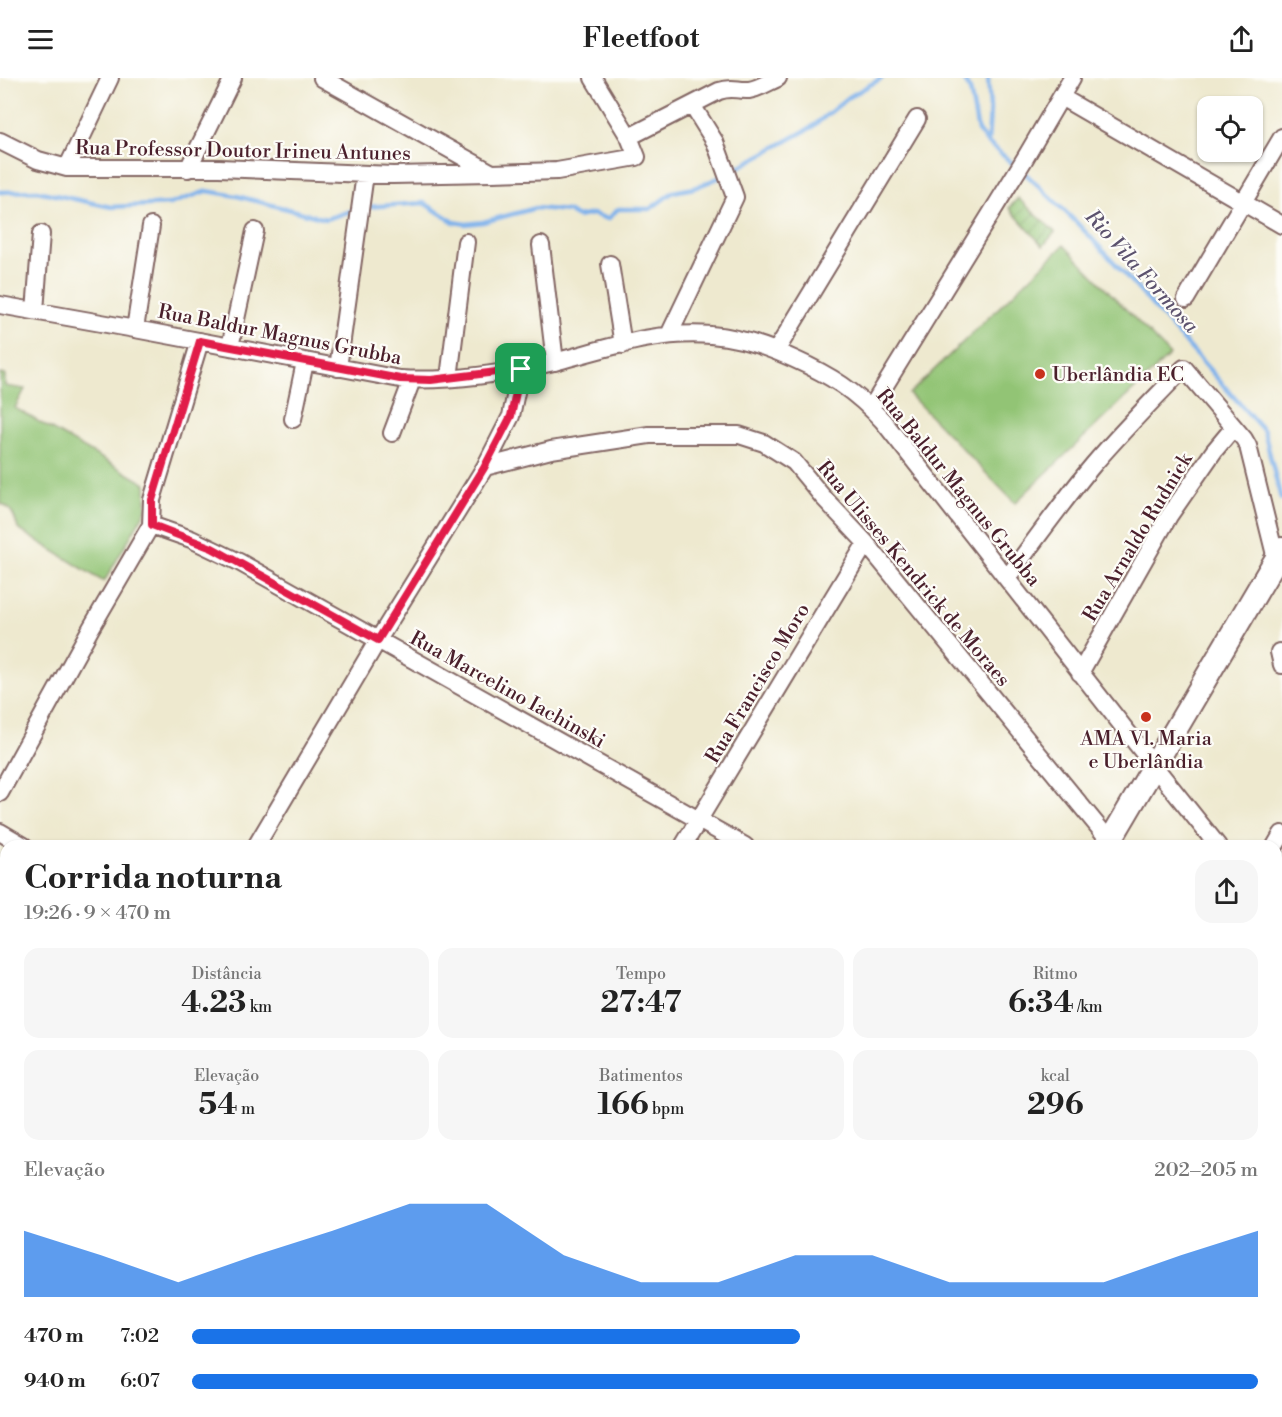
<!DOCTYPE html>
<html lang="pt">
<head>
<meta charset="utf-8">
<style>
  :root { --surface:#fff; --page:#f6f6f6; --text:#222; --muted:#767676; --accent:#1a73e8 }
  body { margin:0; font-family:"Libre Bodoni",serif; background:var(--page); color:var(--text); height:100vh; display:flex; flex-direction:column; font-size:22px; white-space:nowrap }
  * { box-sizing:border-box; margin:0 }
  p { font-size:20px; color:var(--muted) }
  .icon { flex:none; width:33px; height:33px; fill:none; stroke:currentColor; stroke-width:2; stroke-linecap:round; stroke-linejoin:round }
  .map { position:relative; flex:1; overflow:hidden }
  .panel { position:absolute; left:0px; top:762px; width:1282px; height:578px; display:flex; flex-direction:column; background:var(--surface); border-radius:18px 18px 0 0; box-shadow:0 2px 4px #0004 }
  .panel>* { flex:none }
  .controls { position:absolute; left:1197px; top:18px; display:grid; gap:12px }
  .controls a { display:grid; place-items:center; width:66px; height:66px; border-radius:12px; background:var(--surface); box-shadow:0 2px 4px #0004; font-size:30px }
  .pin { position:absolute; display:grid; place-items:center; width:51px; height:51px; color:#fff; margin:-26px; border-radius:12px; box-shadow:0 3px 9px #0006 }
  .round { display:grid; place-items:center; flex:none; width:63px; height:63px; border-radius:18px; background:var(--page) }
  .headline { display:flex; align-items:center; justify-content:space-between; height:102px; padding:0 24px }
  h1 { font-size:33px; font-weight:700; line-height:45px }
  .figures { display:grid; grid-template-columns:repeat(3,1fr); gap:9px; height:102px; padding:6px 24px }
  .figures div { display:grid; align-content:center; border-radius:15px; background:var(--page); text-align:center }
  .figures b { font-size:30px; font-weight:700 }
  .figures small { font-size:16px; font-weight:400 }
  .figures p { font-size:16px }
  .chart { height:168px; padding:12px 24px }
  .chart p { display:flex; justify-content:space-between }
  .chart svg { width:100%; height:108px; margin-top:6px; fill:var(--accent); opacity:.7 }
  ul { padding:0 24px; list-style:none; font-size:20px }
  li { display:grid; grid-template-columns:96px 72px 1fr; align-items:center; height:45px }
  li i { height:15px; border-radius:8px; background:var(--accent) }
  header { display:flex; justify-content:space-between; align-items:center; height:78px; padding:0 24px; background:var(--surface); font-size:27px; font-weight:700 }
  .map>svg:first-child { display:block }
  .green { fill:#92c475; stroke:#6e7250; stroke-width:1.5 }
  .garden { fill:url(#garden-furrows); stroke:#6e7250; stroke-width:1.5 }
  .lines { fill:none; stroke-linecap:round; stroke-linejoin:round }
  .stream { stroke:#7db1eb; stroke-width:4.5 }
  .street-casing { stroke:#836664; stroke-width:20 }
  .secondary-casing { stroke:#836664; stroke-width:26 }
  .street { stroke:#fff; stroke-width:16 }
  .secondary { stroke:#fff; stroke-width:22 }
  .route-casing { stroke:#fff; stroke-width:12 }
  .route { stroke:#e11d48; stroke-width:8 }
  .poi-dot { fill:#c8321e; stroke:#fdfcf7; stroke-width:2 }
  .labels { text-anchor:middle; stroke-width:4.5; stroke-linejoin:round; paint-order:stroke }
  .street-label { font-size:20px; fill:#4a1f2b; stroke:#fdfcf7 }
  .poi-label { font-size:20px; fill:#4a1f2b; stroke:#fdfcf7; text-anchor:start }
  .water-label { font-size:21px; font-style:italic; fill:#5c526e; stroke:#fdfcf7 }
</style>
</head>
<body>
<header><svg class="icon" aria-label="menu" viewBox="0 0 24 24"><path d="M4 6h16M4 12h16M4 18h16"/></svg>Fleetfoot<svg class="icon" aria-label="share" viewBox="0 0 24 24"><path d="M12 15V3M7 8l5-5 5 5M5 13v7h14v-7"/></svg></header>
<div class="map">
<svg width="1282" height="1339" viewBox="0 0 1282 1339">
  <defs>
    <pattern id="garden-furrows" width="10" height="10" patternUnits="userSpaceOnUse" patternTransform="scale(1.5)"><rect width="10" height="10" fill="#92c475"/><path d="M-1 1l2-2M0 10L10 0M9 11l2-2" fill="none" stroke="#799f60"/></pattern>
  </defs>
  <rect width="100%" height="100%" fill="#fdfcf7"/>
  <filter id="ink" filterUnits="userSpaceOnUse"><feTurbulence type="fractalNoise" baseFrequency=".0167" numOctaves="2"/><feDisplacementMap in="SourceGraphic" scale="12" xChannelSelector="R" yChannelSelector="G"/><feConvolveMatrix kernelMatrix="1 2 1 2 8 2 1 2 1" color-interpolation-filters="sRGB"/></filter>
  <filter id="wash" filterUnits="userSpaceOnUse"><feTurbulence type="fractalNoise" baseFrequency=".008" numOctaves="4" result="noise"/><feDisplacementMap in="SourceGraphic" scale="24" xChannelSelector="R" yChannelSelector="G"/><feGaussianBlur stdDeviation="1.35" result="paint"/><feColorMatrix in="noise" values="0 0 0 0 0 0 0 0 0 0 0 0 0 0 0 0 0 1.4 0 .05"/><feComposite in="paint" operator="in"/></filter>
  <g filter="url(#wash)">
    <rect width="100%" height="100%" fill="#eee9cf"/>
    <path class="green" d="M1064 167 1170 277 1015 425 909 316Z
      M0 296 5 297V308L25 311 15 330 146 406V432L104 504 18 451C15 439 12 430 0 425Z"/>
    <path class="garden" d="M1018 120 1055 154 1043 168 1009 130Z"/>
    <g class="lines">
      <path class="stream" d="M963 0 970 12 978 53 988 65 1028 98 1076 144 1112 182 1264 353 1281 421
        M988 65 990 31 988 0
        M730 94 812 49 849 19 882 0
        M0 114 37 113 111 129 170 126 207 113 237 118 326 141 357 131
        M365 129 424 125 454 144 466 146 483 144 536 130 568 133 577 139 593 136 608 141 618 131H650L673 114 694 110 723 98"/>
    </g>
  </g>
  <g filter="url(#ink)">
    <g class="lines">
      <defs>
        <path id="street" d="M322 0 492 95 557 93 637 79 629 59 719 13C733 8 737 13 749 12 758 11 769 4 778 0
          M593 0 629 59
          M1061 19 1282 147
          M0 63 38 82 67 90H219L393 97 491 95
          M67 90 110 0
          M188 91 233 0
          M541 167 555 284
          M610 186 623 267
          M1186 221 1282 59
          M0 227 135 251 400 301C450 304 510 295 558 283 608 270 659 252 711 257 739 259 768 269 794 281 832 298 855 313 883 343L1154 688 1218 768
          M35 233 41 156
          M135 251 151 148
          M669 257 735 119 715 64 692 27
          M230 269 255 153
          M776 273 917 41
          M338 290 365 96
          M449 300 466 164
          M871 330 1024 82 1072 0
          M293 341 305 284
          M392 355 412 302
          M485 389 551 372 649 357H739L764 365 794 384 822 418 866 465 1114 768
          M151 447 191 461 239 484 745 768
          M1007 500C1035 462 1063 423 1093 387 1122 353 1153 322 1184 290L1244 361 1248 368 1276 481
          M1279 574 1282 587
          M1080 595 1169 438 1214 373 1234 349
          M0 715 91 550 151 447 152 422 200 263
          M0 754 24 768
          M256 768 378 562 485 389 511 338 521 291
          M683 768 866 465
          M1275 768 1282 756
          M1276 832 1282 838
          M1276 928 1282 932
          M1276 1066 1282 1069
          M1276 1188 1282 1178
          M0 1212 6 1202
          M1001 1334 1010 1339
          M342 1339 346 1334
          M1188 1339 1192 1334"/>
        <path id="secondary" d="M1107 768 1282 471
          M0 1185 6 1188
          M262 1334 272 1339
          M770 1339 773 1334"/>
      </defs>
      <use href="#street" class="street-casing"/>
      <use href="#secondary" class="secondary-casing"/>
      <use href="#street" class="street"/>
      <use href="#secondary" class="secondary"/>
    </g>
  </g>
  <g class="lines" filter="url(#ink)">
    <defs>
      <path id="route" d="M200 263 400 301 431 302 521 291 511 338 484 390 378 562 212 470 152 447V422Z"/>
    </defs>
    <use href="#route" class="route-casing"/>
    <use href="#route" class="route"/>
  </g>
  <g class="poi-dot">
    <circle cx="1040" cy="296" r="6"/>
    <circle cx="1146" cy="639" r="6"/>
  </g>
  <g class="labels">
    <g class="street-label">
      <text transform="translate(243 72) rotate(1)" y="7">Rua Professor Doutor Irineu Antunes</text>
      <text transform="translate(280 256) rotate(11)" y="7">Rua Baldur Magnus Grubba</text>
      <text transform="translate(959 409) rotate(51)" y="7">Rua Baldur Magnus Grubba</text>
      <text transform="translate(1137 459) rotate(-59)" y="7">Rua Arnaldo Rudnick</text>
      <text transform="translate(914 495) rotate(50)" y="7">Rua Ulisses Kendrick de Moraes</text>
      <text transform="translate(757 605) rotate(-59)" y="7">Rua Francisco Moro</text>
      <text transform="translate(508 611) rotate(29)" y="7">Rua Marcelino Iachinski</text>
    </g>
    <g class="poi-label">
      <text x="1052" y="303">Uberlândia EC</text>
      <text x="1146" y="667" text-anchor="middle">AMA Vl. Maria<tspan x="1146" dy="23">e Uberlândia</tspan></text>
    </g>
    <g class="water-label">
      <text transform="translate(1142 193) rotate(48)" y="7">Rio Vila Formosa</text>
    </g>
  </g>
</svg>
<div class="controls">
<a><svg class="icon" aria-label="locate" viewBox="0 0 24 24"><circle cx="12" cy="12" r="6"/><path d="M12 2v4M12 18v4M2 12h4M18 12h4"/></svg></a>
</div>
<div class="pin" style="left:521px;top:291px;background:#1e9e55"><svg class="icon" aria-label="arrive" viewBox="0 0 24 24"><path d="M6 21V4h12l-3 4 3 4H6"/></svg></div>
<section class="panel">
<div class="headline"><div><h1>Corrida noturna</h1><p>19:26 · 9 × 470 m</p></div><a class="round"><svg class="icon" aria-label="share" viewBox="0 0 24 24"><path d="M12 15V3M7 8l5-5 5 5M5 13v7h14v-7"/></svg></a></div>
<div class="figures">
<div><p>Distância</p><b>4.23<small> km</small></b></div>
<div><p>Tempo</p><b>27:47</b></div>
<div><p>Ritmo</p><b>6:34<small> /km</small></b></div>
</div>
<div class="figures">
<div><p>Elevação</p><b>54<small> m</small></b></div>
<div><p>Batimentos</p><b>166<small> bpm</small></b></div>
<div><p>kcal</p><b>296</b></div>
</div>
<div class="chart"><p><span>Elevação</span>202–205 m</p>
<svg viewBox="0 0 160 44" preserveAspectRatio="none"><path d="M0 44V17L10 27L20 38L30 27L40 17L50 6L60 6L70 27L80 38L90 38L100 27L110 27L120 38L130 38L140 38L150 27L160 17V44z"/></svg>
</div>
<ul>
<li><b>470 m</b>7:02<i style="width:57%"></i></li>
<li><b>940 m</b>6:07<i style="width:100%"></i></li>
</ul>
</section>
</div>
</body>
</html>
